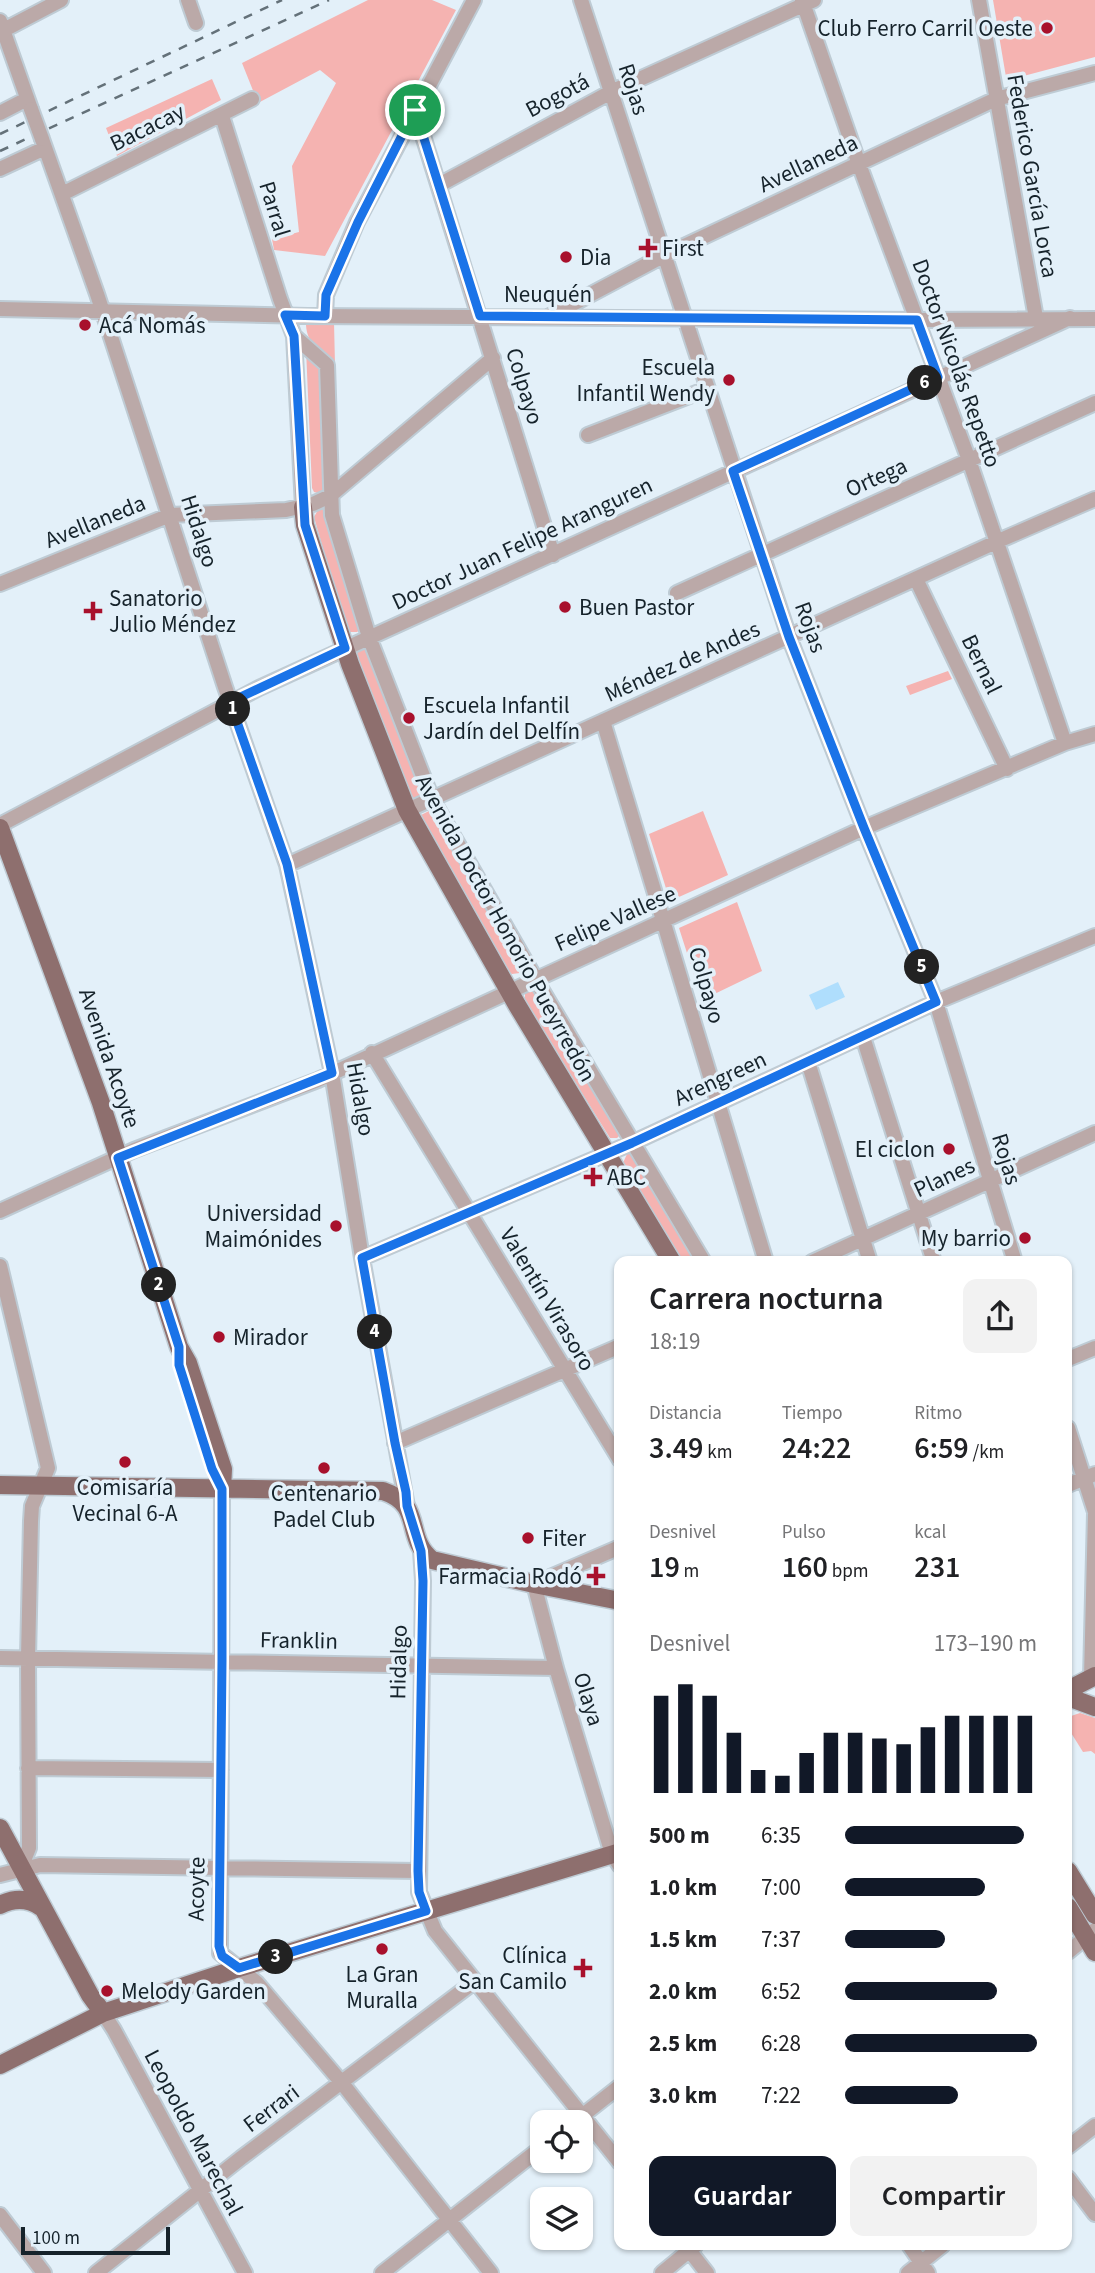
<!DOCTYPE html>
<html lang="es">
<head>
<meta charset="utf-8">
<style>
  :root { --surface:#fff; --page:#f2f2f2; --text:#202124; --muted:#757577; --accent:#111827 }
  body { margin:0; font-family:"Source Sans 3",sans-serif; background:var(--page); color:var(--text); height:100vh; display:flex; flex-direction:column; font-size:26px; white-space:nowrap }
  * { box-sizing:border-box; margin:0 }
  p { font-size:23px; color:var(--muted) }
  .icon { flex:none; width:38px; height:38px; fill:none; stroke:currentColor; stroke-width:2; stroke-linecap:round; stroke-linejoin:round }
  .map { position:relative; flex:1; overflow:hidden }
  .details { position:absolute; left:614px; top:1256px; width:458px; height:994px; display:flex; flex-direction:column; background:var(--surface); border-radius:14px; box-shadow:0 2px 5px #0004 }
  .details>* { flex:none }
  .tools { position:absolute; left:530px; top:2110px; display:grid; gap:14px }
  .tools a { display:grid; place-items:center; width:63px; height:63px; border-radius:14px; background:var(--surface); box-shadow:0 2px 5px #0004; font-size:35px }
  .scale { position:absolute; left:21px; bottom:18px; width:149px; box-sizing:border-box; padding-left:7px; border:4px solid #16232b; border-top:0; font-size:19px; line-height:24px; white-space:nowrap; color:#16232b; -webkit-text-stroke:5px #e3f0f9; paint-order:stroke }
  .pin { position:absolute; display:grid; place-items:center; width:60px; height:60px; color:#fff; margin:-30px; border:4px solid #fff; border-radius:50%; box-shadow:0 2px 7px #0007 }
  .km { position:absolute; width:35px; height:35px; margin:-18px; border-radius:50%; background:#222; color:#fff; font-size:19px; line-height:35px; text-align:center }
  .round { display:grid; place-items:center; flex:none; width:74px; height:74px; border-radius:14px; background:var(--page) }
  .overview { display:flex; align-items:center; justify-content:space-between; height:119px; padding:0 35px }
  h1 { font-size:32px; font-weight:600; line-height:52px }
  .metrics { display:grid; grid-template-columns:repeat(3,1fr); gap:10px; height:119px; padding:7px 35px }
  .metrics div { display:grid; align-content:center }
  .metrics b { font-size:30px; font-weight:600 }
  .metrics small { font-size:19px; font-weight:400 }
  .metrics p { font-size:19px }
  .chart { height:196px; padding:14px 35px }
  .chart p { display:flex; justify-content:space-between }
  .chart svg { width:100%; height:126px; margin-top:7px; stroke:var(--accent); stroke-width:6 }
  .action { display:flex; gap:14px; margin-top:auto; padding:14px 35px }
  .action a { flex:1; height:80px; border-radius:14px; background:var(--accent); color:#fff; font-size:28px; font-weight:600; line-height:80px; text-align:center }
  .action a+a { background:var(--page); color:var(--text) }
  ul { padding:0 35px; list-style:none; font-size:23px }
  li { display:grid; grid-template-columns:112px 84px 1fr; align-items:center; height:52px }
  li i { height:18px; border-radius:9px; background:var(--accent) }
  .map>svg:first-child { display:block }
  .green { fill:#f5b3b1 }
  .water { fill:#afdefd }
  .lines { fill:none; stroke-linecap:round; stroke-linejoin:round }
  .minor-casing { stroke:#becbd4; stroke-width:18 }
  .major-casing { stroke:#becbd4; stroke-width:21 }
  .minor { stroke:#bba9a8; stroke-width:14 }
  .major { stroke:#8e6f6e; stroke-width:18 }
  .rail { stroke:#647179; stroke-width:2.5; stroke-dasharray:9 9; stroke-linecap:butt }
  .minor-bridge-casing { stroke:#becbd4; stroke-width:18; stroke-linecap:butt }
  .minor-bridge { stroke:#bba9a8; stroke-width:14 }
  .route-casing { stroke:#fff; stroke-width:14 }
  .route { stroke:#1a73e8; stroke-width:9 }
  .poi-dot { fill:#a8102c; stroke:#e3f0f9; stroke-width:2.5 }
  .labels { text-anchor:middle; stroke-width:7; stroke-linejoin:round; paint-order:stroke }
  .poi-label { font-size:23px; fill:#16232b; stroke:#e3f0f9; text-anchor:start }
  .street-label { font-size:23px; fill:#16232b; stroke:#e3f0f9 }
</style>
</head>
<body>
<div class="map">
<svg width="1095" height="2273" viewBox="0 0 1095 2273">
  <rect width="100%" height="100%" fill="#e3f0f9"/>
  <path class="green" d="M368 0H432L456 10 325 256 274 250 272 239 299 232 292 166 336 83 320 70 258 103 242 63Z
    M993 0H1095V57L1012 79 1006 77Z
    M212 79 221 100 117 156 106 128Z
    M334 322 335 365C321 353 307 344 306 325Z
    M306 349 322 368 327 488 322 494 314 492 312 488Z
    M318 510H325L361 629 357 632H349L346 629 314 517Z
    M367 647 423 796 415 799 412 797 356 655 358 648Z
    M948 671 952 679 910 695 906 686Z
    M429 811H433L521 965 520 973 512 974 508 972 421 820V815Z
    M703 811 728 875 670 901 649 834Z
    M737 902 762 971 702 1000 679 928Z
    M531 989H536L620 1135 617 1138H610L525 1002V992Z
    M632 1153 702 1262H683L623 1163 627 1154Z
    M1080 1713 1095 1718V1754L1091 1751 1083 1752 1068 1728V1717Z"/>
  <path class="water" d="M838 982 845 997 816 1010 809 995Z"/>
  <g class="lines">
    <defs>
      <path id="minor" d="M188 0 196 23
        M581 0 789 637 864 828 936 1002 1015 1262
        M802 0 859 164 969 460 1065 743
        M979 0 1036 318
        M0 21 31 109
        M0 32 61 0
        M415 110 553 555
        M0 113 27 99
        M222 116 280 299 294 336 303 507
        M42 139 97 294 225 687 287 865 332 1073 362 1258 407 1506
        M0 169 45 148
        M439 185 611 92 814 0
        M62 194 252 99
        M0 309 308 316 917 320 1095 319
        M325 316 326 295 357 222 474 0
        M550 316 663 256 996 99 1095 73
        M294 336 327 365 332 515 369 637 432 799 543 992 704 1262
        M588 435 707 389
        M916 579 1007 769
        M0 584 170 515 286 510 313 504 330 496 493 358
        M677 593 1095 403
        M603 721 766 1262
        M0 825 259 688 1070 318
        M287 865 996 542 1095 499
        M863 1037 934 1262
        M372 1053 620 1460
        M808 1062 870 1262
        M0 1211 134 1150 318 1080 864 828 1065 743 1095 734
        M362 1258 632 1143 936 1002 1095 936
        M812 1262 1095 1133
        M0 1266 48 1468 32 1506 31 1521 28 1658 29 1848 21 1868
        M1068 1359 1095 1348
        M1068 1428 1095 1512
        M395 1443 620 1346
        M1068 1485 1095 1474
        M222 1489 220 1953 257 1983 342 2083 491 2273
        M620 1547 534 1584 556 1668 612 1854 620 1866
        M421 1551 423 1581 419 1892 435 1931 620 2163
        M0 1658 556 1668
        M1091 1678 1095 1513
        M28 1768 221 1770
        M0 1875 40 1865 418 1871
        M1068 1952 1095 1930
        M103 2013 114 2030 245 2273
        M573 2123 620 2086
        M1068 2147 1095 2126
        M1068 2178 1095 2214
        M0 2215 44 2273
        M685 2245 707 2273
        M909 2245 928 2273
        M96 2273 241 2158 474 1982
        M382 2273 542 2147
        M662 2273 696 2245
        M908 2273 943 2245"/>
      <path id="major" d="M303 507 305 525 350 664 407 810 517 1005 672 1262
        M0 828 101 1103 179 1347 188 1363 223 1469 222 1489
        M0 1485 383 1491C425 1505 403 1537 432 1560L534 1584 620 1601
        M1068 1690 1095 1676
        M1068 1697 1095 1707
        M0 1828 90 1995 103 2013
        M1068 1871 1095 1915
        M0 1905C14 1898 28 1898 41 1907
        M1068 1907 1095 1952
        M0 2065 103 2013 239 1968 620 1852"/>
    </defs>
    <use href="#minor" class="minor-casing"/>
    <use href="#major" class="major-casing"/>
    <use href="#minor" class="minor"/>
    <use href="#major" class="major"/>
    <path class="rail" d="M0 134 282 0
      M0 151 329 0"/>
    <defs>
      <path id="minor-bridge" d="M31 109 42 139"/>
    </defs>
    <use href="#minor-bridge" class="minor-bridge-casing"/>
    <use href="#minor-bridge" class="minor-bridge"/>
  </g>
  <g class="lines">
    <defs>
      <path id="route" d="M415 110 480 316 917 320 938 377 733 471 789 637 864 828 936 1002 632 1143 362 1258 395 1443 406 1492 407 1506 421 1551 423 1581 418 1871 419 1892 426 1911 239 1968 222 1956 219 1946 222 1661V1489L212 1469 179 1365V1347L118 1158 332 1073 287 864 230 702 345 648 305 525 294 336 285 315 325 316 326 295 358 222Z"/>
    </defs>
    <use href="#route" class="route-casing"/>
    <use href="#route" class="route"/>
  </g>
  <g class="poi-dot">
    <circle cx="1047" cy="28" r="7"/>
    <path d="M644.5 237.5h7v7h7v7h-7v7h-7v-7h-7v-7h7z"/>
    <circle cx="566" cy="257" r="7"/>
    <circle cx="85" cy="325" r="7"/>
    <circle cx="729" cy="380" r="7"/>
    <circle cx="565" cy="607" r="7"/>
    <path d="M89.5 600.5h7v7h7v7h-7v7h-7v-7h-7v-7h7z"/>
    <circle cx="409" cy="718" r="7"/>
    <circle cx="949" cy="1149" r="7"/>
    <path d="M589.5 1166.5h7v7h7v7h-7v7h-7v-7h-7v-7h7z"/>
    <circle cx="336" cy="1226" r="7"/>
    <circle cx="1025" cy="1238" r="7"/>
    <circle cx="219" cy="1337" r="7"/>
    <circle cx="125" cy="1462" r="7"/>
    <circle cx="324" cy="1468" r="7"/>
    <circle cx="528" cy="1538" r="7"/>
    <path d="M592.5 1565.5h7v7h7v7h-7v7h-7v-7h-7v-7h7z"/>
    <circle cx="382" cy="1949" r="7"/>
    <path d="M579.5 1957.5h7v7h7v7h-7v7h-7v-7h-7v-7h7z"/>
    <circle cx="107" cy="1991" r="7"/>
  </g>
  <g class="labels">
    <g class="poi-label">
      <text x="1033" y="36" text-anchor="end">Club Ferro Carril Oeste</text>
      <text x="662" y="256">First</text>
      <text x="580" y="265">Dia</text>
      <text x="99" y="333">Acá Nomás</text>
      <text x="715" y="375" text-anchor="end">Escuela<tspan x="715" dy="26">Infantil Wendy</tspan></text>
      <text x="109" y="606">Sanatorio<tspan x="109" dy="26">Julio Méndez</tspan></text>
      <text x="579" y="615">Buen Pastor</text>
      <text x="423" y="713">Escuela Infantil<tspan x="423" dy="26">Jardín del Delfín</tspan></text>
      <text x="935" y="1157" text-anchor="end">El ciclon</text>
      <text x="607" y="1185">ABC</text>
      <text x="322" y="1221" text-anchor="end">Universidad<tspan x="322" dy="26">Maimónides</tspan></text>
      <text x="1011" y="1246" text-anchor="end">My barrio</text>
      <text x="233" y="1345">Mirador</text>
      <text x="125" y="1495" text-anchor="middle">Comisaría<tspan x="125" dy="26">Vecinal 6-A</tspan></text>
      <text x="324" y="1501" text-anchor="middle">Centenario<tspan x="324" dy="26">Padel Club</tspan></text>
      <text x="542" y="1546">Fiter</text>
      <text x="582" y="1584" text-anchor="end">Farmacia Rodó</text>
      <text x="567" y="1963" text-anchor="end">Clínica<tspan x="567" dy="26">San Camilo</tspan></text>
      <text x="382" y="1982" text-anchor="middle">La Gran<tspan x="382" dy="26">Muralla</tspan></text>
      <text x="121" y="1999">Melody Garden</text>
    </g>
    <g class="street-label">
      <text transform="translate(634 89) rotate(72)" y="8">Rojas</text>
      <text transform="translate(557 95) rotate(-28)" y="8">Bogotá</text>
      <text transform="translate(147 127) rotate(-26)" y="8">Bacacay</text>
      <text transform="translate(808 163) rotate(-25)" y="8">Avellaneda</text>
      <text transform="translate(1033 176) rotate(80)" y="8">Federico García Lorca</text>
      <text transform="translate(275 209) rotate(73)" y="8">Parral</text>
      <text x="548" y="302">Neuquén</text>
      <text transform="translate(957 363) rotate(70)" y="8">Doctor Nicolás Repetto</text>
      <text transform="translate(525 386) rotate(73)" y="8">Colpayo</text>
      <text transform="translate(876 477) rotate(-24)" y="8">Ortega</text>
      <text transform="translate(95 521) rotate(-22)" y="8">Avellaneda</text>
      <text transform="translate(200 531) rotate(72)" y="8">Hidalgo</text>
      <text transform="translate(522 543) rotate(-25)" y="8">Doctor Juan Felipe Aranguren</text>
      <text transform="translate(811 627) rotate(70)" y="8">Rojas</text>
      <text transform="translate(682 661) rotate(-24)" y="8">Méndez de Andes</text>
      <text transform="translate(982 664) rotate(64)" y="8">Bernal</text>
      <text transform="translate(615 918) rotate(-24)" y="8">Felipe Vallese</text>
      <text transform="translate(506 928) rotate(61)" y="8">Avenida Doctor Honorio Pueyrredón</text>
      <text transform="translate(707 985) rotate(74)" y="8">Colpayo</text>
      <text transform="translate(110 1058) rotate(71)" y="8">Avenida Acoyte</text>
      <text transform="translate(720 1078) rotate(-25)" y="8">Arengreen</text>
      <text transform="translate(361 1099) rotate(80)" y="8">Hidalgo</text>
      <text transform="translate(1007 1159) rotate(73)" y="8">Rojas</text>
      <text transform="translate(944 1177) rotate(-25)" y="8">Planes</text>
      <text transform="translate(548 1299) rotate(59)" y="8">Valentín Virasoro</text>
      <text transform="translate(299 1640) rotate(1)" y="8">Franklin</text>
      <text transform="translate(398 1662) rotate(-89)" y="8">Hidalgo</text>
      <text transform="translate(589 1699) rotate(73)" y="8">Olaya</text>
      <text transform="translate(196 1889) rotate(-89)" y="8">Acoyte</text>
      <text transform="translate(271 2108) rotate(-37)" y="8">Ferrari</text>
      <text transform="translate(194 2132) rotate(62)" y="8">Leopoldo Marechal</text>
    </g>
  </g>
</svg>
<div class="tools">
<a><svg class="icon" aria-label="locate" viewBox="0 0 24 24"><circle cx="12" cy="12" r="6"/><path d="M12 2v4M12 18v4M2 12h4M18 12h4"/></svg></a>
<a><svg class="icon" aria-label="layers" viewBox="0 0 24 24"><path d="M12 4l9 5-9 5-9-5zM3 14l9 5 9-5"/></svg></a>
</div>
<div class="scale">100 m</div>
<div class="pin" style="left:415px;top:110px;background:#1e9e55"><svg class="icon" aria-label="arrive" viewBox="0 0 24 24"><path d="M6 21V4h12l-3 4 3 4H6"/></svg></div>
<b class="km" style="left:233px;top:709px">1</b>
<b class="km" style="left:159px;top:1285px">2</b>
<b class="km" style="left:276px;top:1957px">3</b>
<b class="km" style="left:375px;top:1332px">4</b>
<b class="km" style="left:922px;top:967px">5</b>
<b class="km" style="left:925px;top:383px">6</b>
<section class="details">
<div class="overview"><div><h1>Carrera nocturna</h1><p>18:19</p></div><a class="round"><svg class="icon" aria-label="share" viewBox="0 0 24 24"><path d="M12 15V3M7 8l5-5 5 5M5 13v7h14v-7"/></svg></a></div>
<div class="metrics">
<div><p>Distancia</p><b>3.49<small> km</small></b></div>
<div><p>Tiempo</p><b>24:22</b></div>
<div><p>Ritmo</p><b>6:59<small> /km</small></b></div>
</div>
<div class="metrics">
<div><p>Desnivel</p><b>19<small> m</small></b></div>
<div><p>Pulso</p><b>160<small> bpm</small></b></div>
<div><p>kcal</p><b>231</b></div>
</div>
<div class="chart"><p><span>Desnivel</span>173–190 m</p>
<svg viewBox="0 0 160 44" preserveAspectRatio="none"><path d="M5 44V10M15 44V6M25 44V10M35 44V23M45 44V36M55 44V38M65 44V30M75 44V23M85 44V23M95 44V25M105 44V27M115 44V21M125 44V17M135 44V17M145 44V17M155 44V17"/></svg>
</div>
<ul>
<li><b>500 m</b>6:35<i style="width:93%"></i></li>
<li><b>1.0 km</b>7:00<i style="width:73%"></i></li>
<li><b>1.5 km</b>7:37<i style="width:52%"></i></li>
<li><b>2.0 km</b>6:52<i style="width:79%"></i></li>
<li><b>2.5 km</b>6:28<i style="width:100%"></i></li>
<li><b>3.0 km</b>7:22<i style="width:59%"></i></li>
</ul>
<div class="action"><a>Guardar</a><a>Compartir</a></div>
</section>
</div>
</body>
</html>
